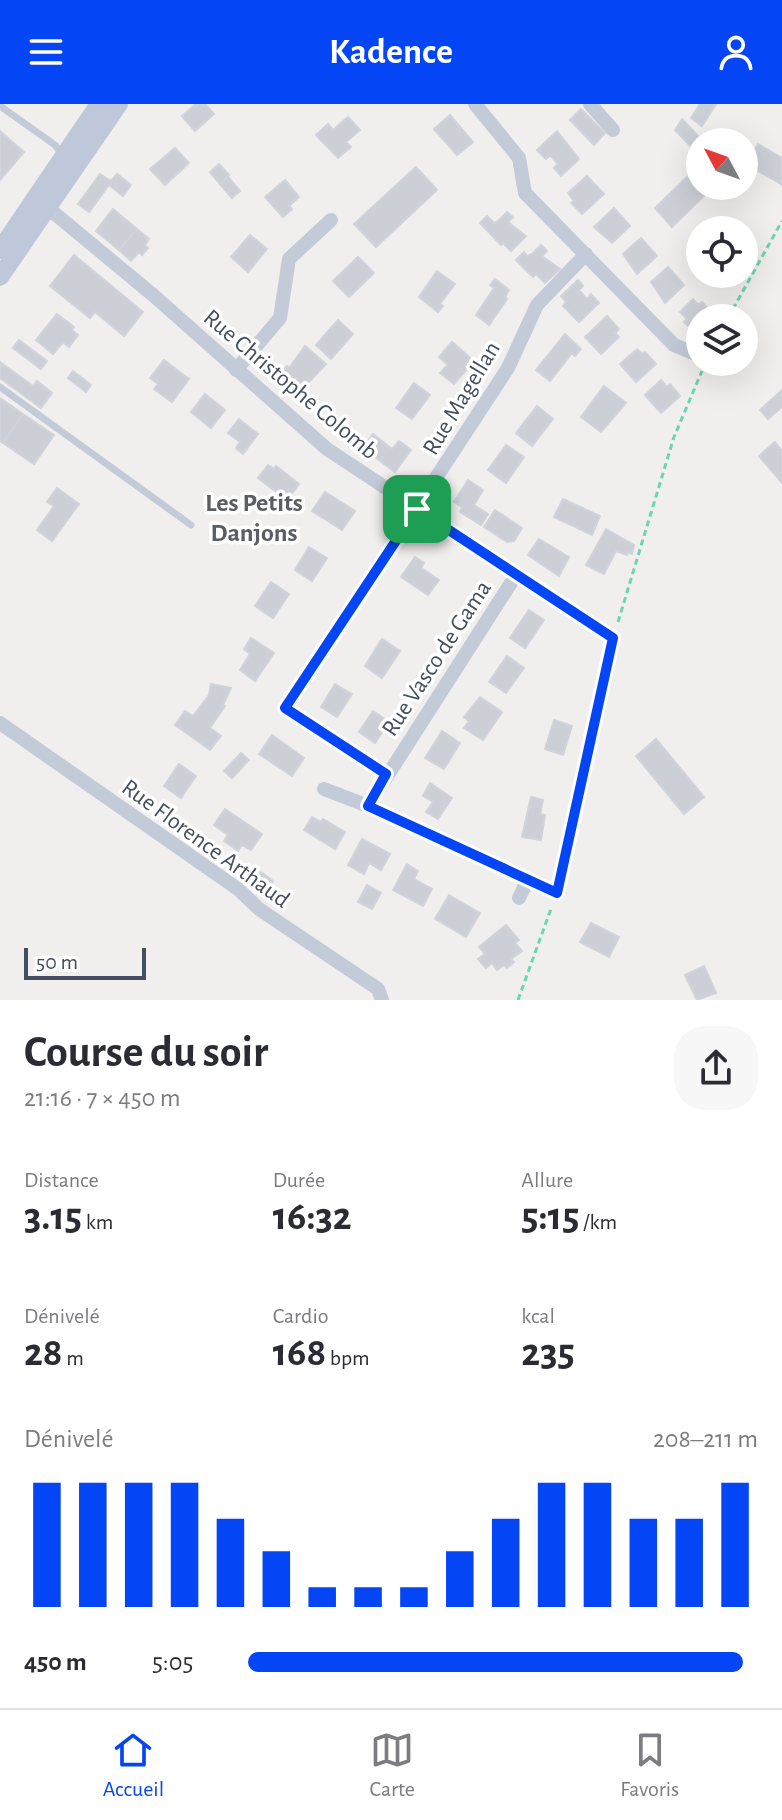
<!DOCTYPE html>
<html lang="fr">
<head>
<meta charset="utf-8">
<style>
  :root { --surface:#fff; --page:#f7f7f7; --text:#2b2b33; --muted:#7c7c81; --line:#e1e1e2; --accent:#0446f5 }
  body { margin:0; font-family:"Alegreya Sans",sans-serif; background:var(--page); color:var(--text); height:100vh; display:flex; flex-direction:column; font-size:30px; white-space:nowrap }
  * { box-sizing:border-box; margin:0 }
  p { font-size:26px; color:var(--muted) }
  .icon { flex:none; width:44px; height:44px; fill:none; stroke:currentColor; stroke-width:2; stroke-linecap:round; stroke-linejoin:round }
  .map { position:relative; height:896px; overflow:hidden }
  .panel { display:flex; flex-direction:column; background:var(--surface); flex:1 }
  .panel>* { flex:none }
  .needle { width:52px; rotate:311deg }
  .fabs { position:absolute; left:686px; top:24px; display:grid; gap:16px }
  .fabs a { display:grid; place-items:center; width:72px; height:72px; border-radius:50%; background:var(--surface); box-shadow:0 8px 32px #0002; font-size:40px }
  .scale { position:absolute; left:24px; bottom:20px; width:122px; box-sizing:border-box; padding-left:8px; border:4px solid #444e5e; border-top:0; font-size:22px; line-height:28px; white-space:nowrap; color:#444e5e; -webkit-text-stroke:6px #fff; paint-order:stroke }
  .pin { position:absolute; display:grid; place-items:center; width:68px; height:68px; color:#fff; margin:-34px; border-radius:16px; box-shadow:0 4px 12px #0006 }
  .round { display:grid; place-items:center; flex:none; width:84px; height:84px; border-radius:32px; background:var(--page) }
  .headline { display:flex; align-items:center; justify-content:space-between; height:136px; padding:0 24px }
  h1 { font-size:44px; font-weight:700; line-height:60px }
  .figures { display:grid; grid-template-columns:repeat(3,1fr); gap:12px; height:136px; padding:8px 24px }
  .figures div { display:grid; align-content:center }
  .figures b { font-size:40px; font-weight:700 }
  .figures small { font-size:22px; font-weight:400 }
  .figures p { font-size:22px }
  .chart { height:224px; padding:16px 24px }
  .chart p { display:flex; justify-content:space-between }
  .chart svg { width:100%; height:144px; margin-top:8px; stroke:var(--accent); stroke-width:6 }
  ul { padding:0 24px; list-style:none; font-size:26px }
  li { display:grid; grid-template-columns:128px 96px 1fr; align-items:center; height:60px }
  li i { height:20px; border-radius:10px; background:var(--accent) }
  header { display:flex; justify-content:space-between; align-items:center; height:104px; padding:0 24px; background:var(--accent); color:#fff; font-size:36px; font-weight:700 }
  .menu { display:flex; justify-content:space-around; align-items:center; height:112px; border-top:2px solid var(--line); background:var(--surface); font-size:22px; color:var(--muted) }
  .menu a { display:grid; justify-items:center; gap:4px }
  .menu .current { color:var(--accent) }
  .map>svg:first-child { display:block }
  .building { fill:#cdcfd7; stroke:#d1d3db; stroke-width:2 }
  .lines { fill:none; stroke-linecap:round; stroke-linejoin:round }
  .path { stroke:#6bd6b3; stroke-width:3; stroke-dasharray:6 4; stroke-linecap:butt }
  .lane { stroke:#c3cbd8; stroke-width:7 }
  .street { stroke:#c3cbd8; stroke-width:14 }
  .secondary { stroke:#bfc7da; stroke-width:18 }
  .route-casing { stroke:#fff; stroke-width:16 }
  .route { stroke:#0446f5; stroke-width:10 }
  .labels { text-anchor:middle; stroke-width:7; stroke-linejoin:round; paint-order:stroke }
  .street-label { font-size:24px; fill:#444e5e; stroke:#fff }
  .neighbourhood-label { font-size:26px; font-weight:bold; fill:#5a5d64; stroke:#fff }
</style>
</head>
<body>
<header><svg class="icon" aria-label="menu" viewBox="0 0 24 24"><path d="M4 6h16M4 12h16M4 18h16"/></svg>Kadence<svg class="icon" aria-label="person" viewBox="0 0 24 24"><circle cx="12" cy="8" r="4"/><path d="M4 21q1-7 8-7t8 7"/></svg></header>
<div class="map">
<svg width="782" height="896" viewBox="0 0 782 896">
  <rect width="100%" height="100%" fill="#f1efee"/>
  <path class="building" d="M196 0H205L214 10 195 27 182 12Z
    M700 0H716L702 22 691 14Z
    M581 5 605 29 594 41 570 16Z
    M450 11 473 38 457 51 434 25Z
    M348 13 360 26 346 38 351 43 338 54 316 31 328 20 333 26Z
    M682 15 702 36 695 47 675 26Z
    M0 27 24 48 0 76Z
    M557 27 579 55 561 72 554 64 558 60 550 51 546 55 537 46Z
    M758 40 782 54 781 80 746 60Z
    M175 44 189 59 165 81 150 65Z
    M219 60 229 71 220 80 210 68Z
    M416 63 437 86 376 143 354 120Z
    M100 70 111 77 117 70 131 81 123 92 109 81 89 108 78 100Z
    M587 72 604 90 582 110 571 99 574 97 568 89Z
    M696 72 700 82H705L709 87 672 123 655 104 687 73 691 77Z
    M228 73 240 87 232 94 220 80Z
    M285 76 299 93 289 102 292 105 283 113 265 93Z
    M614 104 630 122 612 139 594 123Z
    M113 105 137 125 119 146 96 127Z
    M507 108 513 113 508 118 526 132 511 147 503 139 501 141 480 119 487 112 494 119 498 117Z
    M137 125 149 135 145 141 148 144 142 151 139 148 131 157 119 146Z
    M250 131 267 145 248 168 231 153Z
    M641 134 657 152 637 170 623 150Z
    M541 141 547 147 542 152 560 165 545 179 536 170 533 173 516 156 524 148 527 152 532 150Z
    M74 151 143 208 124 232 95 208 90 214 50 182Z
    M358 153 374 169 349 193 333 177Z
    M668 163 684 181 665 199 651 178Z
    M437 167 455 180 440 200 443 202 438 208 419 193Z
    M495 175 509 186 505 193 507 195 489 221 476 211 494 184 490 181Z
    M578 176 583 182 579 186 587 195 591 190 599 199 579 218 563 202 566 198 561 192Z
    M693 195 698 201 702 198 713 210 709 214H700V223L694 228 684 218 687 215 680 208Z
    M57 210 74 223 72 226 78 231 69 243 63 238 53 250 36 236Z
    M607 212 619 225 615 229 619 233 601 250 585 233Z
    M338 216 353 230 331 255 316 241Z
    M565 230 581 245 575 252 572 249 550 277 536 266Z
    M19 236 47 257 41 265 13 244Z
    M452 238 474 257 454 280 440 269 448 261 439 253Z
    M305 242 326 260 307 280 310 282 301 292 278 272 287 262 289 264Z
    M637 245 642 250 645 248 656 260 636 278 620 260Z
    M164 256 189 275 172 298 154 285 158 280 150 274Z
    M0 258 33 282 37 277 52 289 41 304 0 274Z
    M73 267 91 281 86 288 68 274Z
    M661 276 667 283 670 280 680 292 661 309 645 291Z
    M414 279 430 291 412 315 396 304Z
    M604 282 626 299 601 328 581 313Z
    M782 286V303L768 315 760 306Z
    M205 290 225 306 211 324 191 308Z
    M0 294 23 310 3 339 0 337Z
    M537 302 553 315 532 342 516 329Z
    M23 310 54 331 34 360 3 339Z
    M239 315 258 330 243 350 236 344 240 338 228 329Z
    M373 330 392 345 399 337 411 346 395 368 363 344Z
    M775 338 782 347V379L759 352Z
    M506 341 524 353 506 379 488 366Z
    M268 361 274 365 276 362 299 380 287 396 258 374Z
    M468 376 483 386 474 401 488 410 481 421 460 408 462 403 454 398Z
    M57 384 79 400 52 437 37 426 54 402 47 398Z
    M325 388 355 407 342 426 312 407Z
    M563 395 600 412 592 431 554 413Z
    M495 406 522 424 514 437 507 438 484 423Z
    M606 425 634 441 632 450 628 448 627 451 616 447 604 470 586 461Z
    M539 435 569 453 559 472 528 451Z
    M309 443 327 454 312 477 295 466Z
    M415 453 424 459 421 464 439 476 428 491 401 473Z
    M271 478 289 490 273 514 255 502Z
    M529 506 544 516 525 544 510 534Z
    M251 534 274 549 255 577 240 566 250 550 244 545Z
    M382 535 400 547 382 574 365 562Z
    M507 552 524 564 506 589 489 578Z
    M211 580 231 584 223 601 225 602 210 624 221 632 210 646 175 621 185 607 193 612 209 591Z
    M335 580 352 590 337 613 321 603Z
    M480 593 502 608 483 636 464 624 469 617 464 613Z
    M373 607 389 618 375 639 359 628Z
    M554 616 572 622 563 651 545 645Z
    M442 627 460 639 444 665 425 654Z
    M272 631 304 654 292 672 259 650Z
    M656 635 704 693 684 710 636 652Z
    M241 649 249 656 232 674 224 667Z
    M179 660 196 672 181 694 164 682Z
    M430 679 452 694 438 715 426 708 433 698 423 692Z
    M531 693 543 696 540 710 545 711 541 736 522 733Z
    M225 705 262 730 251 746 242 741 238 747 224 737 228 731 214 721Z
    M312 713 321 718 323 715 345 728 335 745 304 726Z
    M362 735 390 750 381 766 369 759 364 770 348 761Z
    M407 760 418 767 414 775 432 785 423 802 393 786Z
    M261 768 273 777 263 793 251 783Z
    M367 781 381 789 372 805 358 798Z
    M449 791 480 809 466 833 435 815Z
    M591 819 619 833 609 853 580 838Z
    M506 821 519 836 515 839 522 847 511 855 514 858 507 864 504 861 497 866 492 859 486 864 478 855 485 850 479 843Z
    M704 862 716 889 697 896 685 871Z"/>
  <g class="lines">
    <path class="path" d="M728 214 782 117
      M618 518 674 333 702 267
      M560 775 610 549
      M518 896 552 802"/>
    <path class="lane" d="M0 2 55 41 62 50
      M0 283 191 421"/>
    <path class="street" d="M475 0 519 54 525 89 674 241 700 252
      M590 0 613 26
      M42 99 153 191 327 345 613 534
      M236 266 280 214 289 155 331 116
      M516 471 368 702 557 789
      M0 619 238 785 259 805 378 885 382 896
      M386 670 285 604 508 264 537 201 586 150
      M324 685 368 702
      M519 794 527 777"/>
    <path class="secondary" d="M0 146 99 0
      M0 173 119 0"/>
  </g>
  <g class="lines">
    <defs>
      <path id="route" d="M417 405 613 534 557 789 368 702 386 670 285 604Z"/>
    </defs>
    <use href="#route" class="route-casing"/>
    <use href="#route" class="route"/>
  </g>
  <g class="labels">
    <g class="street-label">
      <text transform="translate(291 280) rotate(40)" y="8">Rue Christophe Colomb</text>
      <text transform="translate(461 294) rotate(-59)" y="8">Rue Magellan</text>
      <text transform="translate(436 554) rotate(-57)" y="8">Rue Vasco de Gama</text>
      <text transform="translate(206 739) rotate(36)" y="8">Rue Florence Arthaud</text>
    </g>
    <g class="neighbourhood-label">
      <text x="254" y="407">Les Petits<tspan x="254" dy="30">Danjons</tspan></text>
    </g>
  </g>
</svg>
<div class="fabs">
<a><svg class="needle" viewBox="-14 -14 28 28"><path d="M0-13l5 13h-10z" fill="#e53935"/><path d="M0 13l5-13h-10z" fill="#7c7c81"/></svg></a>
<a><svg class="icon" aria-label="locate" viewBox="0 0 24 24"><circle cx="12" cy="12" r="6"/><path d="M12 2v4M12 18v4M2 12h4M18 12h4"/></svg></a>
<a><svg class="icon" aria-label="layers" viewBox="0 0 24 24"><path d="M12 4l9 5-9 5-9-5zM3 14l9 5 9-5"/></svg></a>
</div>
<div class="scale">50 m</div>
<div class="pin" style="left:417px;top:405px;background:#1e9e55"><svg class="icon" aria-label="arrive" viewBox="0 0 24 24"><path d="M6 21V4h12l-3 4 3 4H6"/></svg></div>
</div>
<section class="panel">
<div class="headline"><div><h1>Course du soir</h1><p>21:16 · 7 × 450 m</p></div><a class="round"><svg class="icon" aria-label="share" viewBox="0 0 24 24"><path d="M12 15V3M7 8l5-5 5 5M5 13v7h14v-7"/></svg></a></div>
<div class="figures">
<div><p>Distance</p><b>3.15<small> km</small></b></div>
<div><p>Durée</p><b>16:32</b></div>
<div><p>Allure</p><b>5:15<small> /km</small></b></div>
</div>
<div class="figures">
<div><p>Dénivelé</p><b>28<small> m</small></b></div>
<div><p>Cardio</p><b>168<small> bpm</small></b></div>
<div><p>kcal</p><b>235</b></div>
</div>
<div class="chart"><p><span>Dénivelé</span>208–211 m</p>
<svg viewBox="0 0 160 44" preserveAspectRatio="none"><path d="M5 44V6M15 44V6M25 44V6M35 44V6M45 44V17M55 44V27M65 44V38M75 44V38M85 44V38M95 44V27M105 44V17M115 44V6M125 44V6M135 44V17M145 44V17M155 44V6"/></svg>
</div>
<ul>
<li><b>450 m</b>5:05<i style="width:97%"></i></li>
</ul>
</section>
<nav class="menu">
<a class="current"><svg class="icon" aria-label="home" viewBox="0 0 24 24"><path d="M3 11l9-7 9 7M6 9v11h12V9"/></svg>Accueil</a>
<a><svg class="icon" aria-label="map" viewBox="0 0 24 24"><path d="M3 6l6-2 6 2 6-2v14l-6 2-6-2-6 2zM9 4v14M15 6v14"/></svg>Carte</a>
<a><svg class="icon" aria-label="saved" viewBox="0 0 24 24"><path d="M7 4h10v16l-5-4-5 4z"/></svg>Favoris</a>
</nav>
</body>
</html>
